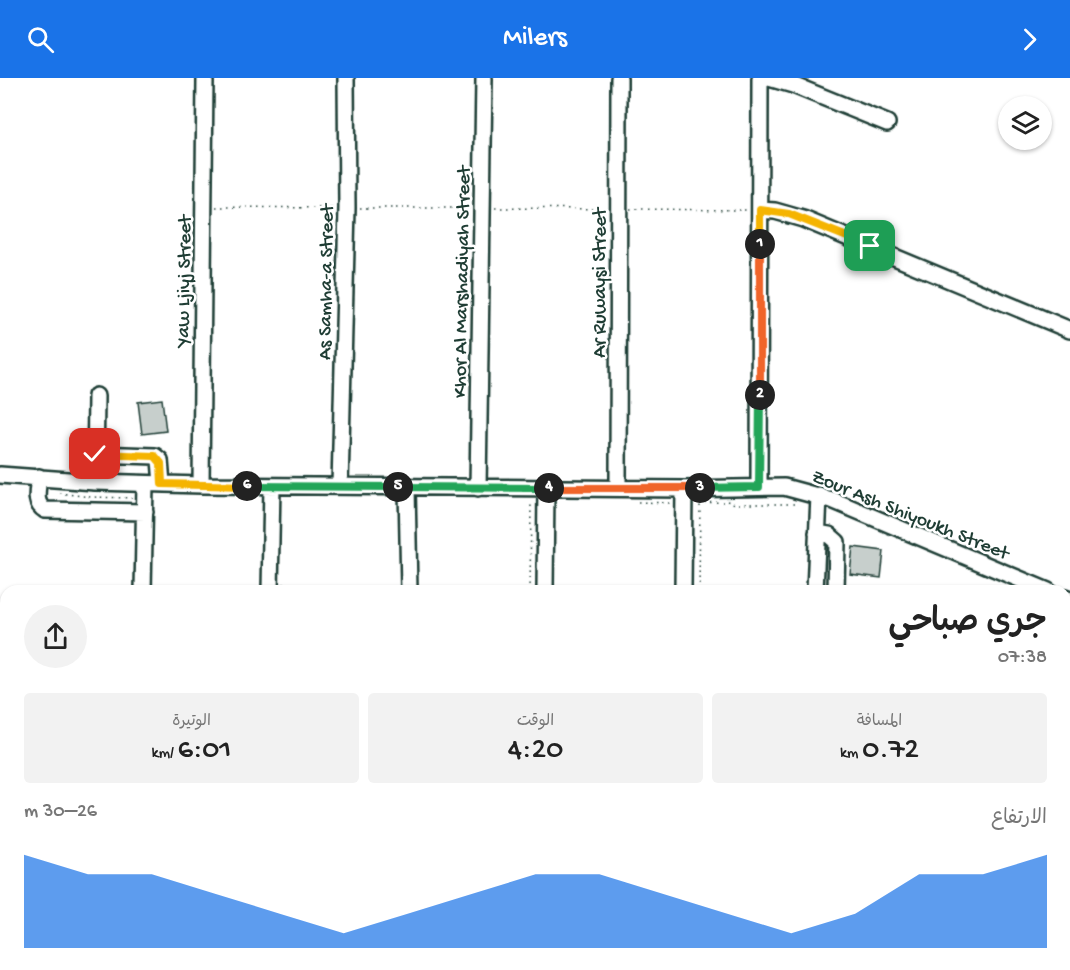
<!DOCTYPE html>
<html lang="ar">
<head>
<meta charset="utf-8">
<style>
  :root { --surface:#fff; --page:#f2f2f2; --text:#222; --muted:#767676; --accent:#1a73e8 }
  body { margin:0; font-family:"Gochi Hand","Playpen Sans Arabic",sans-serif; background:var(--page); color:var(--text); direction:rtl; height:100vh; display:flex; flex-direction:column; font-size:22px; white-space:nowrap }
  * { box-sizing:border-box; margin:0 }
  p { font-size:20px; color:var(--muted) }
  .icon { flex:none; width:33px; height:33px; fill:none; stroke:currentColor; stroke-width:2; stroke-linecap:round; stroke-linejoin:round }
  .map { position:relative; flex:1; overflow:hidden; direction:ltr }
  .side { position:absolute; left:0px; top:507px; width:1071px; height:386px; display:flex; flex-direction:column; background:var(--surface); border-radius:18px 18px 0 0; box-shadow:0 2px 4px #0004; direction:rtl }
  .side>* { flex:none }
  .buttons { position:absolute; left:998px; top:18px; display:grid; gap:12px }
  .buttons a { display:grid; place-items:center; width:54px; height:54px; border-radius:50%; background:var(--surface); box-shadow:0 2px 4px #0004; font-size:30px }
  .pin { position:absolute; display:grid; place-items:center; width:51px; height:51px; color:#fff; margin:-26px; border-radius:12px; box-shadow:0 3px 9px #0006 }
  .km { position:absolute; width:30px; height:30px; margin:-15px; border-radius:50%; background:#222; color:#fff; font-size:16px; line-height:30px; text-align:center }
  .round { display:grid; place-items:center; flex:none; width:63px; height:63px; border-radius:32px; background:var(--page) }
  .head { display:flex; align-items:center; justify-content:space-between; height:102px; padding:0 24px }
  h1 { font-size:33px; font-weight:600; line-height:45px }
  .figures { display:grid; grid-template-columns:repeat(3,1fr); gap:9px; height:102px; padding:6px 24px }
  .figures div { display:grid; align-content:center; border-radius:6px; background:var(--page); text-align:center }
  .figures b { font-size:30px; font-weight:600 }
  .figures small { font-size:16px; font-weight:400 }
  .figures p { font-size:16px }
  .chart { height:168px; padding:12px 24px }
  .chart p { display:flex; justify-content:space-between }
  .chart svg { width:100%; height:108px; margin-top:6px; fill:var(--accent); opacity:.7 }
  header { display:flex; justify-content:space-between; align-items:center; height:78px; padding:0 24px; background:var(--accent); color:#fff; font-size:27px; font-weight:600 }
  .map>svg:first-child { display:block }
  .building { fill:#c7cfcc; stroke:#1f3d34; stroke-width:1.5 }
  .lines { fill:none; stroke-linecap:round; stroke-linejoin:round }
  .minor-casing { stroke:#1f3d34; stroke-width:20 }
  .path { stroke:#1f3d34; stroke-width:1.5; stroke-dasharray:1.5 4.5; stroke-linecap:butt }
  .minor { stroke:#fff; stroke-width:15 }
  .split-1-casing { stroke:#fff; stroke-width:12 }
  .split-2-casing { stroke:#fff; stroke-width:12 }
  .split-3-casing { stroke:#fff; stroke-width:12 }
  .split-4-casing { stroke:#fff; stroke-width:12 }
  .split-5-casing { stroke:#fff; stroke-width:12 }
  .split-6-casing { stroke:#fff; stroke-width:12 }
  .split-7-casing { stroke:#fff; stroke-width:12 }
  .split-1 { stroke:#f5b400; stroke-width:8 }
  .split-2 { stroke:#f0652b; stroke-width:8 }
  .split-3 { stroke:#22a559; stroke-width:8 }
  .split-4 { stroke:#f0652b; stroke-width:8 }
  .split-5 { stroke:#22a559; stroke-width:8 }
  .split-6 { stroke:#22a559; stroke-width:8 }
  .split-7 { stroke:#f5b400; stroke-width:8 }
  .labels { text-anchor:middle; stroke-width:5; stroke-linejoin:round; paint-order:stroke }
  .street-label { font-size:20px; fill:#1f3d34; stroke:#fff }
</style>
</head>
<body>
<header><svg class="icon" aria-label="forward" viewBox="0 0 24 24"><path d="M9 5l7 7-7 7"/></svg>Milers<svg class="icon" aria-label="search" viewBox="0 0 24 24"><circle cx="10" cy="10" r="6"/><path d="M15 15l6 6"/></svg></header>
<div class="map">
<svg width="1070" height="892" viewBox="0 0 1070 892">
  <rect width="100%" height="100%" fill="#fff"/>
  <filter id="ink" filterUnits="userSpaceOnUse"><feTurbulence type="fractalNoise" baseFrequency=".0167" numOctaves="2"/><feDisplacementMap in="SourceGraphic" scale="12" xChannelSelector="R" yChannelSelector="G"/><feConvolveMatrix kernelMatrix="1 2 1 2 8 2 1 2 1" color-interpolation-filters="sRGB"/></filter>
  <g filter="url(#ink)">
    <path class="building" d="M162 321 166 353 142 356 138 324Z
      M853 469 884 473 881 500 850 496Z"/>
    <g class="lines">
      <defs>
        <path id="minor" d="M769 0 793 7 887 45
          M760 132 775 133 803 141 1070 252
          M95 376 155 378 160 382 162 406
          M0 397 95 404 201 407 684 411 784 409 832 422 1048 513
          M39 399C38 411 33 425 45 432L145 434
          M95 404 96 318
          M201 407 205 0
          M340 408 347 130 346 0
          M407 409 409 513
          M759 409 760 0
          M478 410 484 0
          M618 410 619 0
          M817 455 829 457 837 464 836 513
          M143 513 145 406
          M270 513 272 408
          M545 513 546 410
          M683 513 684 411
          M815 513 819 417
          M1065 520 1070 522
          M1065 802 1070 804
          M52 888 794 892 806 886
          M951 892 953 886"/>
      </defs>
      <use href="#minor" class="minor-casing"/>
      <path class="path" d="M216 129 335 130
        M360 130H470
        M495 130 605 131
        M630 131 746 132
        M59 415 91 419 132 420
        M727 423 735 426H797
        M638 424 672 425
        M698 425 723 424
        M284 513V502
        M530 513 531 423
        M699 513 700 426"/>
      <use href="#minor" class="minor"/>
    </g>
  </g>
  <g class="lines" filter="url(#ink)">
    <defs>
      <path id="split-1" d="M760 166V132L789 136 870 168"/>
      <path id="split-2" d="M760 317V166"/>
      <path id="split-3" d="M700 410 759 409 760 317"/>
      <path id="split-4" d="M549 410H700"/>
      <path id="split-5" d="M398 409 549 410"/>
      <path id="split-6" d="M247 408 398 409"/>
      <path id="split-7" d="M95 376 155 378 161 385 162 406 247 408"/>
    </defs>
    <use href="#split-1" class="split-1-casing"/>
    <use href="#split-2" class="split-2-casing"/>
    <use href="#split-3" class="split-3-casing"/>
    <use href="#split-4" class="split-4-casing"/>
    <use href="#split-5" class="split-5-casing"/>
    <use href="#split-6" class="split-6-casing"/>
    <use href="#split-7" class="split-7-casing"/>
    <use href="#split-1" class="split-1"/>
    <use href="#split-2" class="split-2"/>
    <use href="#split-3" class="split-3"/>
    <use href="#split-4" class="split-4"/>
    <use href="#split-5" class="split-5"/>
    <use href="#split-6" class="split-6"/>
    <use href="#split-7" class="split-7"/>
  </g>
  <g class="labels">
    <g class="street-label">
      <text transform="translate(182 203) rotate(-89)" y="7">Yaw Ljiyj Street</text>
      <text transform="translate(324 204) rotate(-89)" y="7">As Samha-a Street</text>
      <text transform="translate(460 204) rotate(-89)" y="7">Khor Al Marshadiyah Street</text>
      <text transform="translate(598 205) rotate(-90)" y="7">Ar Ruwaysi Street</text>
      <text transform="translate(911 435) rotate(22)" y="7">Zour Ash Shiyoukh Street</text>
    </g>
  </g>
</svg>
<div class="buttons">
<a><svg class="icon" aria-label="layers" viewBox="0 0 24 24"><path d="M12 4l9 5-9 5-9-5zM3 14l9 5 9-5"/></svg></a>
</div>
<div class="pin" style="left:870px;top:168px;background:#1e9e55"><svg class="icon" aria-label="arrive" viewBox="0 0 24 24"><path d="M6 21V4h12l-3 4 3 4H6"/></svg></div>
<div class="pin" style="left:95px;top:376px;background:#d93025"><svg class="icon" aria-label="check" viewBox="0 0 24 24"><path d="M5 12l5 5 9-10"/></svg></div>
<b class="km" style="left:760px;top:166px">1</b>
<b class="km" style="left:760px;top:317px">2</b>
<b class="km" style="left:700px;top:410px">3</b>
<b class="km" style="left:549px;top:410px">4</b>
<b class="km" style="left:398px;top:409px">5</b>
<b class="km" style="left:247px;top:408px">6</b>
<section class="side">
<div class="head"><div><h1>جري صباحي</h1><p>07:38</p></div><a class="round"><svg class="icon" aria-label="share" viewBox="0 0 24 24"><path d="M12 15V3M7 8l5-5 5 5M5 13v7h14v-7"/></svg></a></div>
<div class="figures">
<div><p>المسافة</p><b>0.72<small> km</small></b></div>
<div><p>الوقت</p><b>4:20</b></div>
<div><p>الوتيرة</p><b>6:01<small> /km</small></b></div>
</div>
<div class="chart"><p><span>الارتفاع</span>26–30 m</p>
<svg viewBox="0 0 160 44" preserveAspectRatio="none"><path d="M0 44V6L10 14L20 14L30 22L40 30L50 38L60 30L70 22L80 14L90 14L100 22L110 30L120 38L130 30L140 14L150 14L160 6V44z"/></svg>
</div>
</section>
</div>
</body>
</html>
